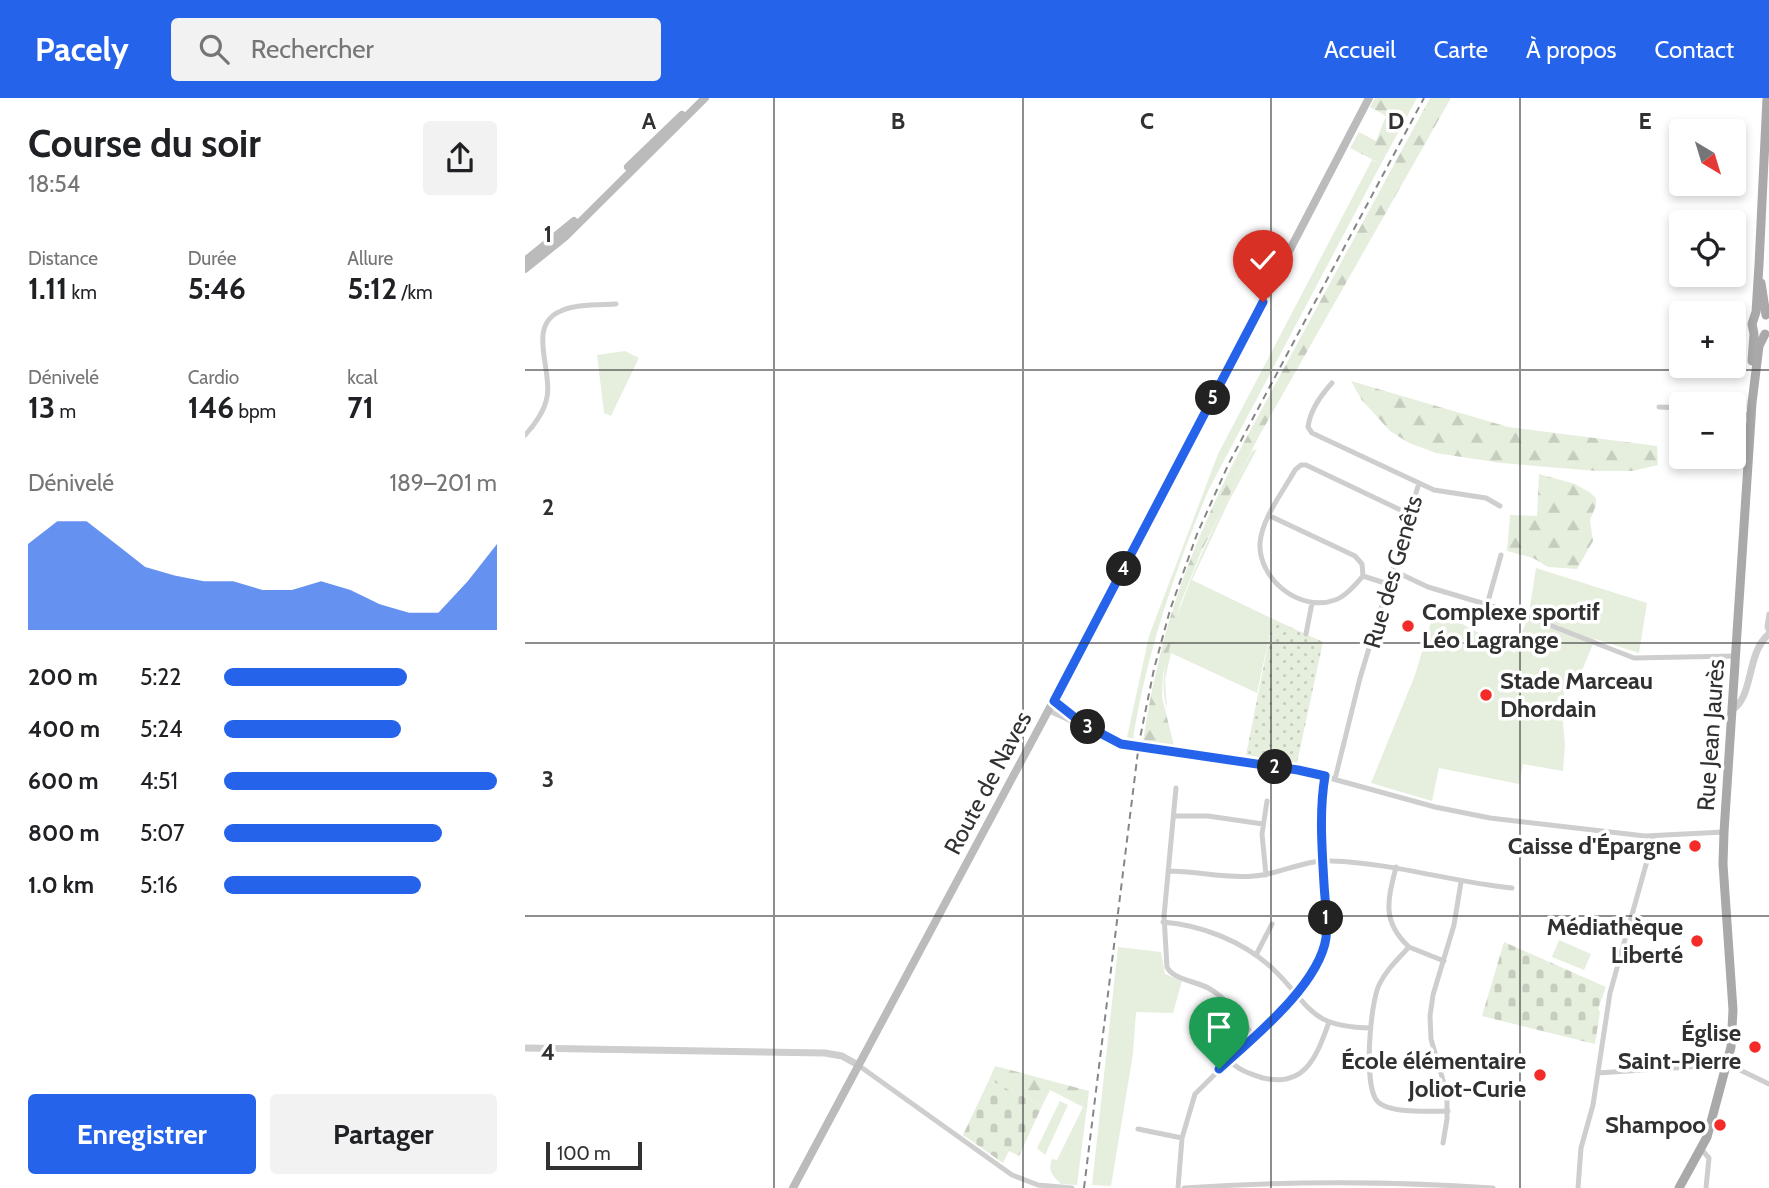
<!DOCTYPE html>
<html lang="fr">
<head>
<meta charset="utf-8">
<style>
  :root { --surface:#fff; --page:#f2f2f2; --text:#202124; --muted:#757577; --accent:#2563eb }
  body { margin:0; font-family:Cabin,sans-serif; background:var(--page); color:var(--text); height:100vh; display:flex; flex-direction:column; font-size:26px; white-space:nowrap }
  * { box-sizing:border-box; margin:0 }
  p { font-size:23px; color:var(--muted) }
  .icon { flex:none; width:38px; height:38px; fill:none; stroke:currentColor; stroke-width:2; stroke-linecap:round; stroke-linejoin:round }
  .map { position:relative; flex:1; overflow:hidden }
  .sheet { display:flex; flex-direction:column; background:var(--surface); width:525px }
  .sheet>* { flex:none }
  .needle { width:46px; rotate:142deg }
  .buttons { position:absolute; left:1144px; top:21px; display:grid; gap:14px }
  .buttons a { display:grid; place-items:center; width:77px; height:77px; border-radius:7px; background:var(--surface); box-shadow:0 4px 10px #0003; font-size:35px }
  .scale { position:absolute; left:21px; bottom:18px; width:96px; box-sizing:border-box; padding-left:7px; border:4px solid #313131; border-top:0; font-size:19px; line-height:24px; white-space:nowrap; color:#313131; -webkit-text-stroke:5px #fff; paint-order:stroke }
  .pin { position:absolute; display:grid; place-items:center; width:60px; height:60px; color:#fff; margin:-72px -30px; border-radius:50% 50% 50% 0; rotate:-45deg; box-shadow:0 0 7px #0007 }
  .pin .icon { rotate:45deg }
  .km { position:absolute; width:35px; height:35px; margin:-18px; border-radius:50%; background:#222; color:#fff; font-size:19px; line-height:35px; text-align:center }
  .round { display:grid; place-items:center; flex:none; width:74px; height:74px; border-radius:7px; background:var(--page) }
  .overview { display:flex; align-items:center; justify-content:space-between; height:119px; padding:0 28px }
  h1 { font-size:38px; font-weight:800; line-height:52px }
  .stats { display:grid; grid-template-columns:repeat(3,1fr); gap:10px; height:119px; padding:7px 28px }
  .stats div { display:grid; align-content:center }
  .stats b { font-size:30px; font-weight:800 }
  .stats small { font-size:19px; font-weight:400 }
  .stats p { font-size:19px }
  .chart { height:196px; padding:14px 28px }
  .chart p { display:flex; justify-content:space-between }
  .chart svg { width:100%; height:126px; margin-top:7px; fill:var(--accent); opacity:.7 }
  .button { display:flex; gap:14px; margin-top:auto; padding:14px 28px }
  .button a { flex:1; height:80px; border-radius:7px; background:var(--accent); color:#fff; font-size:28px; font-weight:800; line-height:80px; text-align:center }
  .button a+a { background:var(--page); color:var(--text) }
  ul { padding:0 28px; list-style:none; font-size:23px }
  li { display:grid; grid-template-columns:112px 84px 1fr; align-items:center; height:52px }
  li i { height:18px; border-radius:9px; background:var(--accent) }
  header { display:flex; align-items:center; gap:42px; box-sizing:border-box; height:98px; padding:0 35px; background:var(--accent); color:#fff }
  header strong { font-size:33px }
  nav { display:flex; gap:38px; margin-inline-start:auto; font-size:24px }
  .search { width:490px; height:63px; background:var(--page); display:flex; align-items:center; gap:18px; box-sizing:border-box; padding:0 24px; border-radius:7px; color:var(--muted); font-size:26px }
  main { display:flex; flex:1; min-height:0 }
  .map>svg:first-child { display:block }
  .green { fill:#e6efde }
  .forest { fill:url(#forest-firs) }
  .cemetery { fill:url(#cemetery-stones) }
  .garden { fill:url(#garden-dots) }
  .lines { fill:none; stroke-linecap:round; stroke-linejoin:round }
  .minor { stroke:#cecece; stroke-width:5 }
  .tertiary { stroke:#cecece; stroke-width:7 }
  .secondary { stroke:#bbb; stroke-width:8 }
  .primary { stroke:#a9a9a9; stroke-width:9 }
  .rail { stroke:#868686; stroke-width:2; stroke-dasharray:7 5; stroke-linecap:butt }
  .route-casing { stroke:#fff; stroke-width:14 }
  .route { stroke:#2563eb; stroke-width:9 }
  .grid { fill:none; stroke:#313131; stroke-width:2; stroke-opacity:0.55 }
  .poi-dot { fill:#f42b28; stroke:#fff; stroke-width:2.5 }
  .labels { text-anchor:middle; stroke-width:7; stroke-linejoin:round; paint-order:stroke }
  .street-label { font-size:24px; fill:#313131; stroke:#fff }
  .poi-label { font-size:24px; font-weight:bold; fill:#313131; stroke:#fff; text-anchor:end }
  .grid-label { font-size:23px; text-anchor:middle; font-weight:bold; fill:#313131; stroke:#fff; stroke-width:7; stroke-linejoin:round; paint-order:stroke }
</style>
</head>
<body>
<header>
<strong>Pacely</strong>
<div class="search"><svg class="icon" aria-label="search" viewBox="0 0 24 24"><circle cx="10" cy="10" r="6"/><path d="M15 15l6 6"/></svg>Rechercher</div>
<nav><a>Accueil</a><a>Carte</a><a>À propos</a><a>Contact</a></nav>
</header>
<main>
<section class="sheet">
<div class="overview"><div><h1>Course du soir</h1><p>18:54</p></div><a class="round"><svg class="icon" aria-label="share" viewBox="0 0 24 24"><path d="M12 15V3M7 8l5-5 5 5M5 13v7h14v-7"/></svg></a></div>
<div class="stats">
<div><p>Distance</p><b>1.11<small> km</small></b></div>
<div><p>Durée</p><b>5:46</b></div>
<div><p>Allure</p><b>5:12<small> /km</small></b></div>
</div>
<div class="stats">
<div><p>Dénivelé</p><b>13<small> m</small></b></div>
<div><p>Cardio</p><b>146<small> bpm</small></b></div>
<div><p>kcal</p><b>71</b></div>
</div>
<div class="chart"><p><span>Dénivelé</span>189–201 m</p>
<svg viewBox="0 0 160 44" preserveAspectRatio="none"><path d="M0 44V14L10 6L20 6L30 14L40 22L50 25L60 27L70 27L80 30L90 30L100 27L110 30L120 35L130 38L140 38L150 27L160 14V44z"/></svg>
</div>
<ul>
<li><b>200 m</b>5:22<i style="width:67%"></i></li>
<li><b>400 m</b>5:24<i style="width:65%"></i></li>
<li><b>600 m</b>4:51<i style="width:100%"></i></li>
<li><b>800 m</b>5:07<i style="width:80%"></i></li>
<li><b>1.0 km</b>5:16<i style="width:72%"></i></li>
</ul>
<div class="button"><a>Enregistrer</a><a>Partager</a></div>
</section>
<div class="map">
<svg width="1244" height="1090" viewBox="0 0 1244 1090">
  <defs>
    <pattern id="forest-firs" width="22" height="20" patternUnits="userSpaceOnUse" patternTransform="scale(1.75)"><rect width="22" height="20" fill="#e6efde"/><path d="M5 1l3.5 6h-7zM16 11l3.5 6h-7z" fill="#c6cdbf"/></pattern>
    <pattern id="cemetery-stones" width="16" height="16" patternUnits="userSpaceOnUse" patternTransform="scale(1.75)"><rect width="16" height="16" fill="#e6efde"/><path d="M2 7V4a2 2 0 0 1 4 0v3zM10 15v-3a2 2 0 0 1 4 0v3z" fill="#c6cdbf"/></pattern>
    <pattern id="garden-dots" width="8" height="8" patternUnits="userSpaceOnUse" patternTransform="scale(1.75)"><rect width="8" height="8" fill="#e6efde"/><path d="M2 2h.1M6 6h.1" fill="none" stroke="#c6cdbf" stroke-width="1.8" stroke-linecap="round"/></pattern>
  </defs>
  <rect width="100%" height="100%" fill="#fff"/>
  <path class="green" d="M847 62 856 66 684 391C650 472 622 554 608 641L602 639 624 538 693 356Z
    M100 253 114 260 86 318 79 315 72 257Z
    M732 351 703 405 667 482 748 521 732 595 646 555 640 581 642 610C621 554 700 405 727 353Z
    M1011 470 1122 505 1114 555 1070 541 1054 580 1041 578 1037 613 1040 648 1038 673 998 666 994 686 914 670 907 703 846 685 890 577 910 511 990 555 1004 515Z
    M1034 842 1066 856 1059 872 1027 859Z
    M593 849 636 854 640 876 657 883 648 915 611 914 608 956 586 1088 567 1087Z
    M535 1003 543 1007 520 1057 512 1050Z
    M558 1009H562L552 1087 536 1086C528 1078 522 1072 527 1061L532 1062Z"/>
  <path class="forest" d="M850 0H892L856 66 825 50 834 34 851 43 861 18 845 9Z
    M905 0H926L733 340 676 454 656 504 638 576 637 599 649 648 618 643C622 619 626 594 632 570 649 492 682 416 718 346Z
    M826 283 983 329 1132 348 1133 367 1107 373H1072L976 365 911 355 884 345 865 333 836 301Z
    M1014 376 1050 386 1064 394 1071 400V407L1065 422 1068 443 1052 471 1023 469 1008 460 982 453 985 417 1012 418Z
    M470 968 564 993 562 1009H558L525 992 517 1008 464 982Z"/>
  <path class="cemetery" d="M979 844 1081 889 1073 911 1075 914 1070 946 957 918Z
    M464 982 517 1008 494 1058 484 1053 478 1065 438 1037Z"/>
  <path class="garden" d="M748 521 798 544 772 665 721 657Z"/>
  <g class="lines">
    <path class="minor" d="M807 285C796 297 785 313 783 329L787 335 909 392 961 400 975 408
      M1134 309 1157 310
      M1209 316 1226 317
      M0 337C9 328 20 312 22 299 28 273 1 227 36 213 51 206 74 207 91 206
      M1149 360 1152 310
      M745 418 830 458 837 466 838 478
      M867 472 903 489 1004 519 1109 560 1210 558
      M838 478C830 487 821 498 810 502 775 515 733 481 735 445 737 420 758 394 770 372L776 367H781L884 416
      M838 478 863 486
      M962 507 976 457
      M1244 516 1242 529 1244 534
      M781 536 787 505
      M529 603 556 625
      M524 613 600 647 779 673 910 709 965 720 1120 738 1199 734
      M810 681 835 580 894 385
      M651 690 639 818 642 869C648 882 672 883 685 891 705 903 715 921 729 939
      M650 718H683L738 726
      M871 769C863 802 856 823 884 849 873 861 861 872 854 887 845 906 838 990 853 1004 866 1016 906 1013 923 1013
      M643 773C672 773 700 781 729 778 756 776 780 761 807 763 868 765 927 784 987 790
      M741 777 737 736 742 703
      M638 824C676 827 717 843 746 869 786 906 781 929 846 930
      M884 849 919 863
      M731 857 747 826
      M704 962C713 972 725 976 738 980 781 990 792 957 804 924
      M333 967 487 1077 513 1087 547 1090
      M1073 975 1194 967 1213 971 1244 986
      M613 1031 657 1040
      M918 1045 922 1021V996L906 941 905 918 908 897 929 827 936 784
      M1176 1051 1184 1060 1181 1090
      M653 1090 657 1040 670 996 775 892 791 868 800 841 797 731 800 678
      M659 1090C761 1083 865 1083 968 1090
      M1053 1090 1056 1050 1068 1007 1085 895 1129 738"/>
    <path class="tertiary" d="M1207 612C1229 599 1221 555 1244 536
      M0 950 300 955 317 958 333 967"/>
    <path class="secondary" d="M103 69 157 17
      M0 163 49 123
      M0 171 40 139 180 0
      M268 1090 577 512 844 0"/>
    <path class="primary" d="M1236 185 1241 217
      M1227 263 1229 236 1227 226 1231 214 1234 167 1242 0
      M1154 1090 1182 1039 1206 949 1208 912 1198 766 1199 734 1227 305 1234 248 1240 236"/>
    <path class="rail" d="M559 1090 614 645 629 571 645 512 672 436 704 365 899 0"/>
  </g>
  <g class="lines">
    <defs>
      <path id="route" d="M694 971C728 940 794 887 801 840 803 822 800 804 799 786 797 751 794 713 800 678L773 672 596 646 558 626 529 603 738 204"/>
    </defs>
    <use href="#route" class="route-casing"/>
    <use href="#route" class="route"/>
  </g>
  <path class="grid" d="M249 0V1090M498 0V1090M746 0V1090M995 0V1090M0 272H1244M0 545H1244M0 818H1244"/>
  <g class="poi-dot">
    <circle cx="883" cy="528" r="7"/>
    <circle cx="961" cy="597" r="7"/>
    <circle cx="1170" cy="748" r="7"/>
    <circle cx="1172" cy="843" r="7"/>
    <circle cx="1230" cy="949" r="7"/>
    <circle cx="1015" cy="977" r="7"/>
    <circle cx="1195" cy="1027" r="7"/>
  </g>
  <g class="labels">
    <g class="street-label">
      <text transform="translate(868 474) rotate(-74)" y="8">Rue des Genêts</text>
      <text transform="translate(1186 637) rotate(-86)" y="8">Rue Jean Jaurès</text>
      <text transform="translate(463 685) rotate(-62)" y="8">Route de Naves</text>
    </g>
    <g class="poi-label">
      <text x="897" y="522" text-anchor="start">Complexe sportif<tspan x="897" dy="28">Léo Lagrange</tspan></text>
      <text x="975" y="591" text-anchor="start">Stade Marceau<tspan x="975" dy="28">Dhordain</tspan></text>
      <text x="1156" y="756">Caisse d'Épargne</text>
      <text x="1158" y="837">Médiathèque<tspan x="1158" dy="28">Liberté</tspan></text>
      <text x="1216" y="943">Église<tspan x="1216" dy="28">Saint-Pierre</tspan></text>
      <text x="1001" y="971">École élémentaire<tspan x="1001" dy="28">Joliot-Curie</tspan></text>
      <text x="1181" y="1035">Shampoo</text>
    </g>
  </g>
  <g class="grid-label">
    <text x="124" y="31">A</text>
    <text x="373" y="31">B</text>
    <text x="622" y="31">C</text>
    <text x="871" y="31">D</text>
    <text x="1120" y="31">E</text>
    <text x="23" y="144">1</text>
    <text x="23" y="417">2</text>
    <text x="23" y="689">3</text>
    <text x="23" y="962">4</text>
  </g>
</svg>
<div class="buttons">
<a><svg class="needle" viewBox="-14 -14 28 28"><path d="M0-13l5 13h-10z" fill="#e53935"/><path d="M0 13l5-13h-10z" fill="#757577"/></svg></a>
<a><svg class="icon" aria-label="locate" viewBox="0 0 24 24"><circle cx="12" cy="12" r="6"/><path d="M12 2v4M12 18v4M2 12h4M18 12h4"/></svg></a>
<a>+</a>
<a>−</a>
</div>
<div class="scale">100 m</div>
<div class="pin" style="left:694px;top:971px;background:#1e9e55"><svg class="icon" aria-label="arrive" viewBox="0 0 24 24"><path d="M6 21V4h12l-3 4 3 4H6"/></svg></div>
<div class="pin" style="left:738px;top:204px;background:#d93025"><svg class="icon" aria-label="check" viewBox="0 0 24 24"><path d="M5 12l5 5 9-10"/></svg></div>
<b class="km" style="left:801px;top:820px">1</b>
<b class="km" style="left:750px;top:669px">2</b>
<b class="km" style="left:563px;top:629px">3</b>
<b class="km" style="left:599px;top:471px">4</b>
<b class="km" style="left:688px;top:300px">5</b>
</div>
</main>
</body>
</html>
